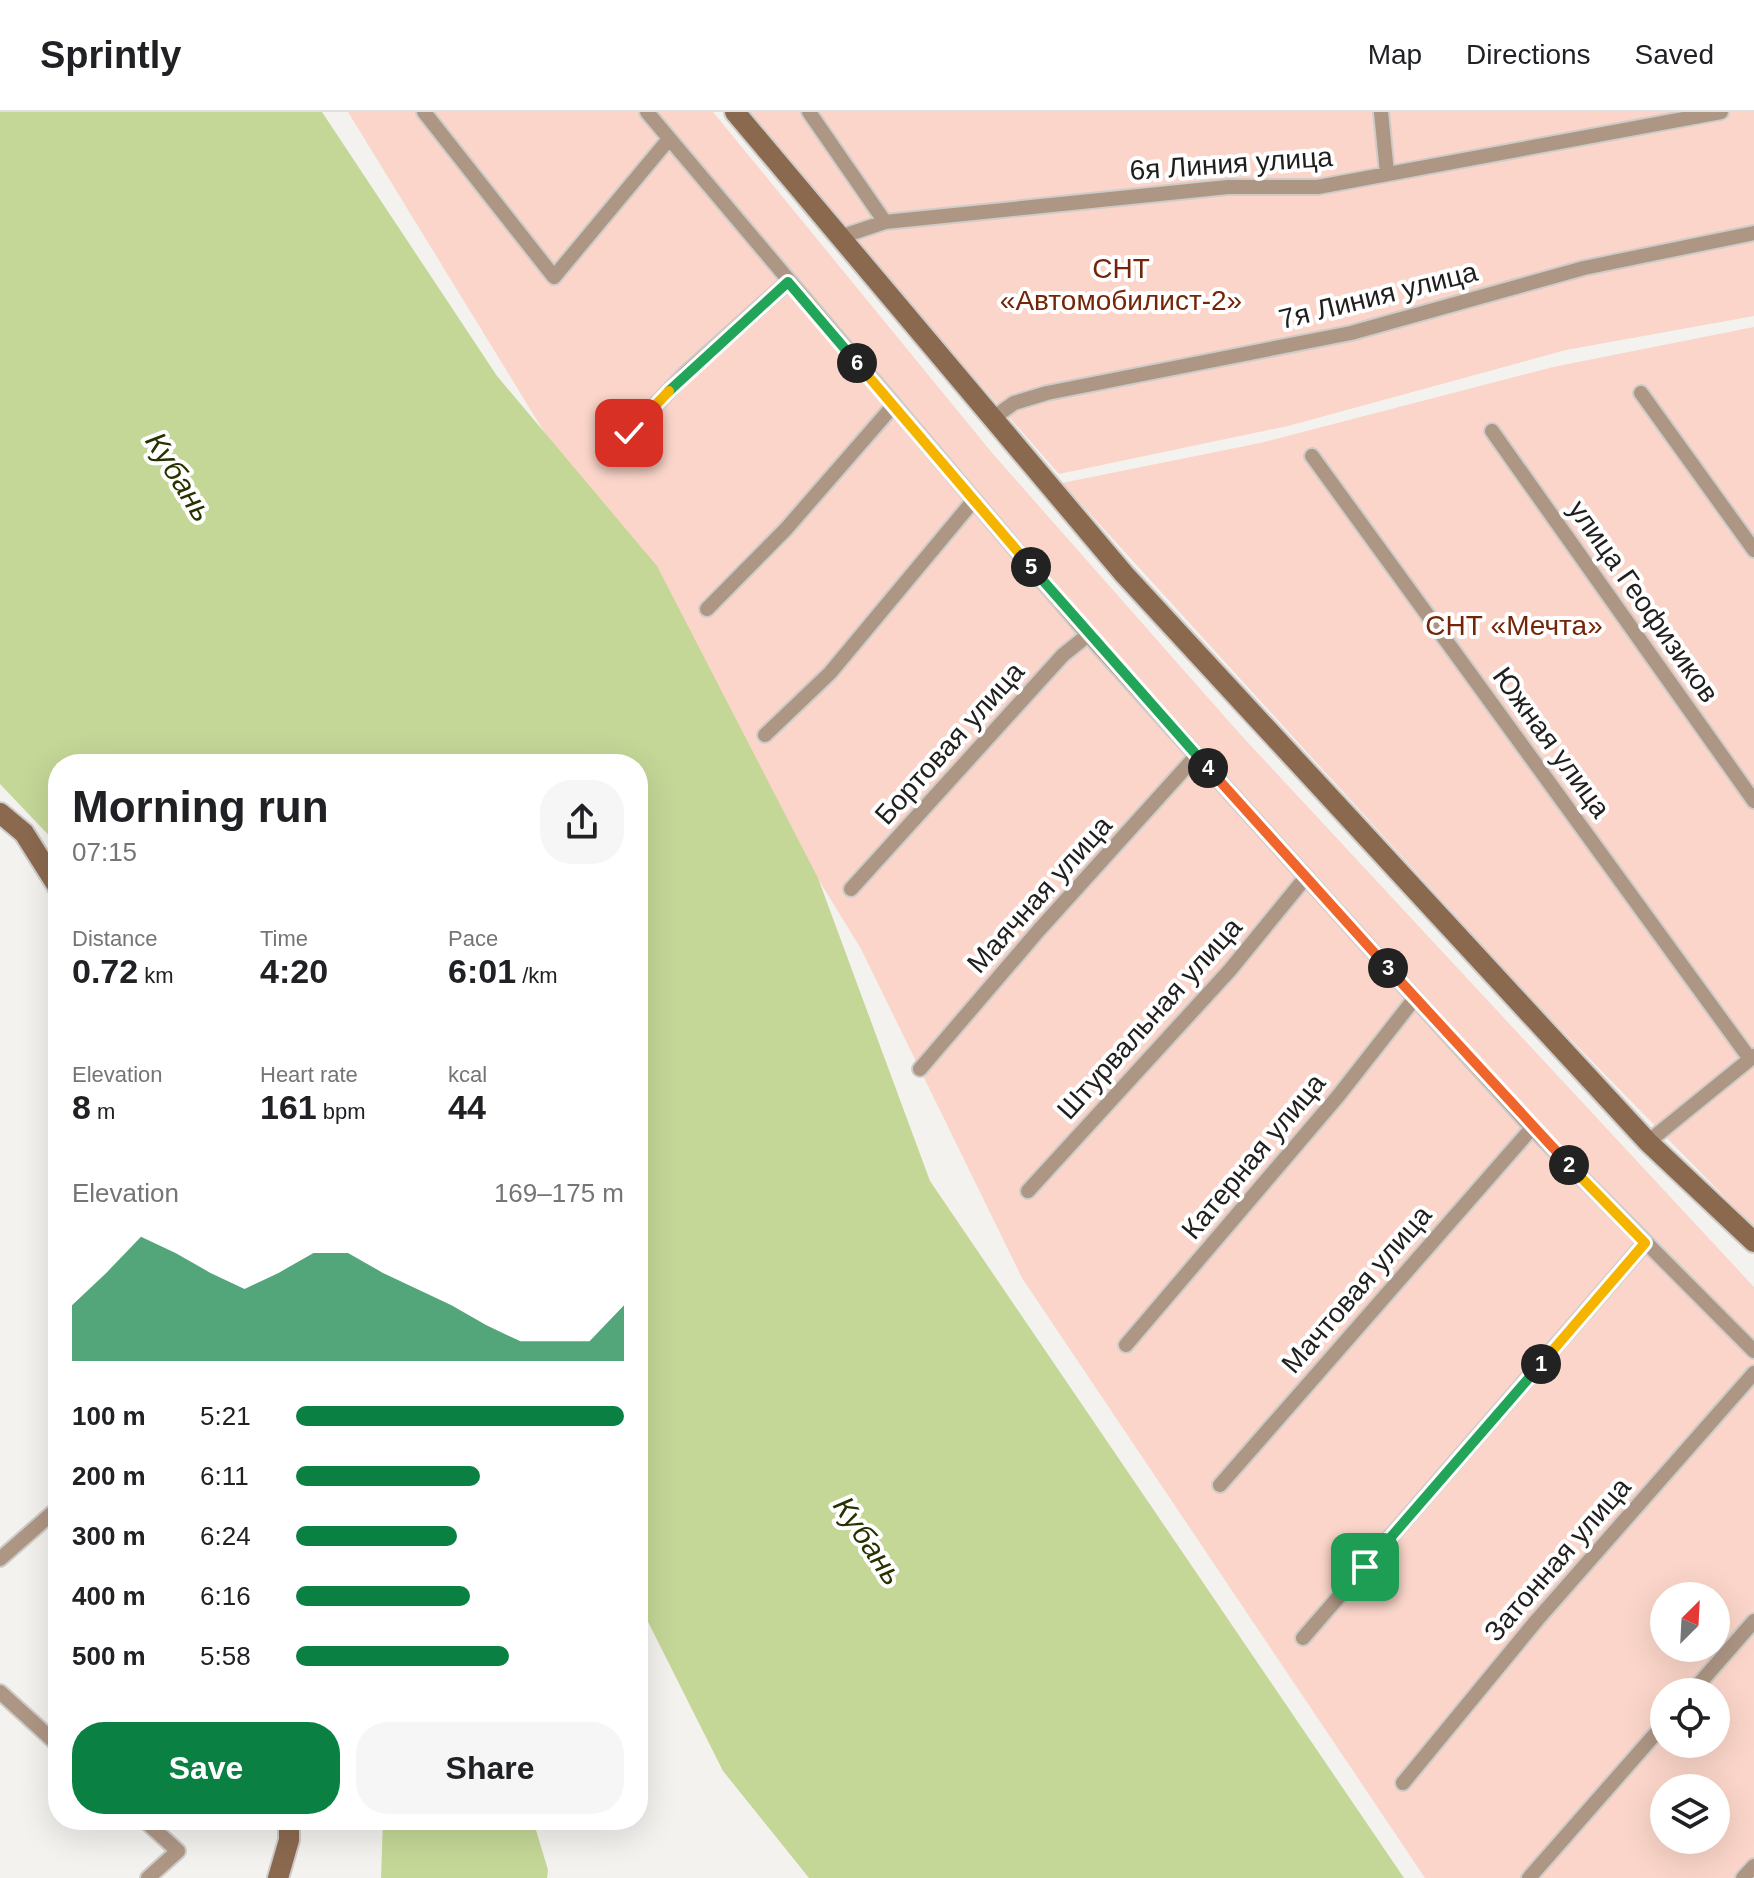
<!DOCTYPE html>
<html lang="en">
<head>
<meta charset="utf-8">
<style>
  :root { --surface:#fff; --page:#f6f6f6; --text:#202124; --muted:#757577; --line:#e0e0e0; --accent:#0b8043 }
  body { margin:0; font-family:Helvetica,sans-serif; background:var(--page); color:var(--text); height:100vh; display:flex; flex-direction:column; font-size:30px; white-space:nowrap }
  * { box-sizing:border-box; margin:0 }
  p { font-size:26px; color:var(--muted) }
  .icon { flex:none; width:44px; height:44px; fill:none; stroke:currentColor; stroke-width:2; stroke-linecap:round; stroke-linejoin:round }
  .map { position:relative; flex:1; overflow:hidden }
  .sheet { position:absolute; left:48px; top:642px; width:600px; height:1076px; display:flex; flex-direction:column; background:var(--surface); border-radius:32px; box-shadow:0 8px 32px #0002 }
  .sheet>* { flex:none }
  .needle { width:52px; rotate:24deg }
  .controls { position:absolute; left:1650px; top:1470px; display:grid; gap:16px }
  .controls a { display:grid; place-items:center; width:80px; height:80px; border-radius:50%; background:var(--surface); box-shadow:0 8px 32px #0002; font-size:40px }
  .pin { position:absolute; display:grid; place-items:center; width:68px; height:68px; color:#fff; margin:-34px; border-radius:16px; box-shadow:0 4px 12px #0006 }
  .km { position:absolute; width:40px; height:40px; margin:-20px; border-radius:50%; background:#222; color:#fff; font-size:22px; line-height:40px; text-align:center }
  .round { display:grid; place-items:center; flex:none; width:84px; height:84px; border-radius:32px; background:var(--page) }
  .head { display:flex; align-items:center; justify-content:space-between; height:136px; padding:0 24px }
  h1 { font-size:44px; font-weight:700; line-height:60px }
  .stats { display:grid; grid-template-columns:repeat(3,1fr); gap:12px; height:136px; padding:8px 24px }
  .stats div { display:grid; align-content:center }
  .stats b { font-size:34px; font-weight:700 }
  .stats small { font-size:22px; font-weight:400 }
  .stats p { font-size:22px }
  .chart { height:224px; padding:16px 24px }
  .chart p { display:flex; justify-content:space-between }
  .chart svg { width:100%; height:144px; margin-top:8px; fill:var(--accent); opacity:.7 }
  .primary-button { display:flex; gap:16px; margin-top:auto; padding:16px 24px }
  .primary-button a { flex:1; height:92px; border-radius:32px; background:var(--accent); color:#fff; font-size:32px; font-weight:700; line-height:92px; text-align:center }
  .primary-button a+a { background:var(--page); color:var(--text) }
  ul { padding:0 24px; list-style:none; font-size:26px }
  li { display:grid; grid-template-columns:128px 96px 1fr; align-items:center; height:60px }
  li i { height:20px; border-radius:10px; background:var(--accent) }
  header { display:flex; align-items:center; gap:48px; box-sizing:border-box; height:112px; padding:0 40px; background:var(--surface); border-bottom:2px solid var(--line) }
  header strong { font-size:38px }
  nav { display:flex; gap:44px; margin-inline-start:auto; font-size:28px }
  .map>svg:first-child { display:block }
  .green { fill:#fbd5c9; fill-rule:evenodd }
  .water { fill:#c4d797 }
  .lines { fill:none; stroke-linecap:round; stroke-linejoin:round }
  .street-casing { stroke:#ceccc9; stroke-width:18 }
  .secondary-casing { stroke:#ceccc9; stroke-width:24 }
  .street { stroke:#ae9684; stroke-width:14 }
  .secondary { stroke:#8b694f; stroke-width:20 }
  .split-1-casing { stroke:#fff; stroke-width:16 }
  .split-2-casing { stroke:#fff; stroke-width:16 }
  .split-3-casing { stroke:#fff; stroke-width:16 }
  .split-4-casing { stroke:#fff; stroke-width:16 }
  .split-5-casing { stroke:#fff; stroke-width:16 }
  .split-6-casing { stroke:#fff; stroke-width:16 }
  .split-7-casing { stroke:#fff; stroke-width:16 }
  .split-8-casing { stroke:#fff; stroke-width:16 }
  .split-1 { stroke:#22a559; stroke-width:10 }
  .split-2 { stroke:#f5b400; stroke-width:10 }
  .split-3 { stroke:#f0652b; stroke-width:10 }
  .split-4 { stroke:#f0652b; stroke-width:10 }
  .split-5 { stroke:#22a559; stroke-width:10 }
  .split-6 { stroke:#f5b400; stroke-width:10 }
  .split-7 { stroke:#22a559; stroke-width:10 }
  .split-8 { stroke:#f5b400; stroke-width:10 }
  .labels { text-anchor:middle; stroke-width:8; stroke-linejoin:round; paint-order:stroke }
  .street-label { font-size:28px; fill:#201f1e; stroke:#fff }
  .park-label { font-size:28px; fill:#742508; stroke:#fff }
  .water-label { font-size:30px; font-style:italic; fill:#283201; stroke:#fff }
</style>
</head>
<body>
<header>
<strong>Sprintly</strong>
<nav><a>Map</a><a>Directions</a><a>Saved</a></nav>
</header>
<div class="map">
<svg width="1754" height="1766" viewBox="0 0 1754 1766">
  <rect width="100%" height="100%" fill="#f4f2ef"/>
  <path class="green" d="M348 0H713L993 342 1240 622 1754 1175V1766H1425L1022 1166 861 837ZM1664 1484H1716V1536H1664ZM1664 1580H1716V1632H1664ZM1664 1676H1716V1728H1664Z
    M750 0H1754V204L1566 238 1288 314 1059 362 891 171Z
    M1754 215V1115L1536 892 1062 371 1260 331 1553 255Z"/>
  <path class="water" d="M0 0H322L497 264 657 454 818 766 930 1069 1404 1766H809L723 1659 638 1490V652H58V733L0 672Z
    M383 1708H533L548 1758 547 1766H381Z"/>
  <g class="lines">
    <defs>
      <path id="street" d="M424 0 554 165 669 27
        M647 0 1088 523 1532 1016 1754 1239
        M809 0 885 110
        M1381 0 1387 61
        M840 125 885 110 1228 75H1318L1721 0
        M1641 281 1754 438
        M993 306 1014 291 1047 281 1351 221 1584 156 1754 121
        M1492 319 1754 689
        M629 321 685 262 788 170
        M1312 344 1750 947
        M707 497 786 417 893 294
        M765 623 830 561 974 388
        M851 777 1063 543 1088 523
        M920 957 1039 818 1197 643
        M1648 1030 1754 944
        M1028 1079 1230 858 1306 765
        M1126 1233 1339 983 1415 886
        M1220 1373 1532 1016
        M0 1447 58 1396
        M1303 1526 1645 1131
        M0 1580 58 1633
        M1692 1580 1754 1509
        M1403 1671 1537 1508 1754 1261
        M144 1708 178 1739 148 1766
        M1529 1766 1664 1612
        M1743 1766 1754 1754"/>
      <path id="secondary" d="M735 0 1124 462 1648 1030 1754 1130
        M0 701 24 721 58 775
        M278 1766 289 1728V1708"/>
    </defs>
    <use href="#street" class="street-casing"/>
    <use href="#secondary" class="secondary-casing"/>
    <use href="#street" class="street"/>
    <use href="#secondary" class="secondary"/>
  </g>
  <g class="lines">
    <defs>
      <path id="split-1" d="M1365 1455 1541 1252"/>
      <path id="split-2" d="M1541 1252 1645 1131 1569 1053"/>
      <path id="split-3" d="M1388 856 1569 1053"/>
      <path id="split-4" d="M1208 656 1388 856"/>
      <path id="split-5" d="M1031 455 1208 656"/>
      <path id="split-6" d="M857 251 1031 455"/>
      <path id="split-7" d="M669 279 788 170 857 251"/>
      <path id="split-8" d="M629 321 669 279"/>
    </defs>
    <use href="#split-1" class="split-1-casing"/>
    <use href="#split-2" class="split-2-casing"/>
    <use href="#split-3" class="split-3-casing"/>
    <use href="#split-4" class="split-4-casing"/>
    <use href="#split-5" class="split-5-casing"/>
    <use href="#split-6" class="split-6-casing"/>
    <use href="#split-7" class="split-7-casing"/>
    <use href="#split-8" class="split-8-casing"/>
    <use href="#split-1" class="split-1"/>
    <use href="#split-2" class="split-2"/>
    <use href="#split-3" class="split-3"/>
    <use href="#split-4" class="split-4"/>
    <use href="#split-5" class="split-5"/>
    <use href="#split-6" class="split-6"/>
    <use href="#split-7" class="split-7"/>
    <use href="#split-8" class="split-8"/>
  </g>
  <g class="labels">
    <g class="street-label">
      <text transform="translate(1231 51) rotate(-4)" y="10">6я Линия улица</text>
      <text transform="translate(1378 183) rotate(-14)" y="10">7я Линия улица</text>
      <text transform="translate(1644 489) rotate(55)" y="10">улица Геофизиков</text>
      <text transform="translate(1552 630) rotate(54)" y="10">Южная улица</text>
      <text transform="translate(949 631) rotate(-48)" y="10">Бортовая улица</text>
      <text transform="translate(1039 782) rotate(-48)" y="10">Маячная улица</text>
      <text transform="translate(1149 906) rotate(-48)" y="10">Штурвальная улица</text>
      <text transform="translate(1253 1044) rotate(-50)" y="10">Катерная улица</text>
      <text transform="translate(1356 1177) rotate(-49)" y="10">Мачтовая улица</text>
      <text transform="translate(1557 1447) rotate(-49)" y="10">Затонная улица</text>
    </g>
    <g class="park-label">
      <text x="1121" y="166">СНТ<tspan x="1121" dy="32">«Автомобилист-2»</tspan></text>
      <text x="1514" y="523">СНТ «Мечта»</text>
    </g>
    <g class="water-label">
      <text transform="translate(179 365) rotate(58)" y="10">Кубань</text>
      <text transform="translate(868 1429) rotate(56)" y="10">Кубань</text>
    </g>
  </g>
</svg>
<div class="controls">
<a><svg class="needle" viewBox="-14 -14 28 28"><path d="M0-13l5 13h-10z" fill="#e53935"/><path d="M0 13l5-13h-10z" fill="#757577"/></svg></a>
<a><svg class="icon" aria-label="locate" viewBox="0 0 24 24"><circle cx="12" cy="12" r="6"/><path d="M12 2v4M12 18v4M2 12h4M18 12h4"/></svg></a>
<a><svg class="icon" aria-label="layers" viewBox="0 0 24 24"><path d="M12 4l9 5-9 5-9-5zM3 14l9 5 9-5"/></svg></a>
</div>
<div class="pin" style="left:1365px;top:1455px;background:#1e9e55"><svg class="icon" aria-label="arrive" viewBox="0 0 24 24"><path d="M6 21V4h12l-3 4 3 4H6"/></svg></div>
<div class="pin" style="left:629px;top:321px;background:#d93025"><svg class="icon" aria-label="check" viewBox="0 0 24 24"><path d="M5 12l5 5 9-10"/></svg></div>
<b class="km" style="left:1541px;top:1252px">1</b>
<b class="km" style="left:1569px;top:1053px">2</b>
<b class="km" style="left:1388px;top:856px">3</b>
<b class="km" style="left:1208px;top:656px">4</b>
<b class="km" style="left:1031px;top:455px">5</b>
<b class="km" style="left:857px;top:251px">6</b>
<section class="sheet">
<div class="head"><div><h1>Morning run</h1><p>07:15</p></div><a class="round"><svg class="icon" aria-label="share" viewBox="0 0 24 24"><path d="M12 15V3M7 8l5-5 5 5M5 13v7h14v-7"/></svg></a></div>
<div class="stats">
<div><p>Distance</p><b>0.72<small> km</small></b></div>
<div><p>Time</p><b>4:20</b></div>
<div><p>Pace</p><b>6:01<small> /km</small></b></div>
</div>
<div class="stats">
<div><p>Elevation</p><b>8<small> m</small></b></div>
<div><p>Heart rate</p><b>161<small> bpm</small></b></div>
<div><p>kcal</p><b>44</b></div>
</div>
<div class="chart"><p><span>Elevation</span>169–175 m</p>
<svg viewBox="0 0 160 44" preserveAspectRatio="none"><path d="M0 44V27L10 17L20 6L30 11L40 17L50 22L60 17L70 11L80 11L90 17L100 22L110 27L120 33L130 38L140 38L150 38L160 27V44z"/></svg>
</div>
<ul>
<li><b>100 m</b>5:21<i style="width:100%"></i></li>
<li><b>200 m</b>6:11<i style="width:56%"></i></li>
<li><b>300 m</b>6:24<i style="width:49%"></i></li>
<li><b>400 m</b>6:16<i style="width:53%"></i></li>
<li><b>500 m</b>5:58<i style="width:65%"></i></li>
</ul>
<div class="primary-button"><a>Save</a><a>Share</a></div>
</section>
</div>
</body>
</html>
